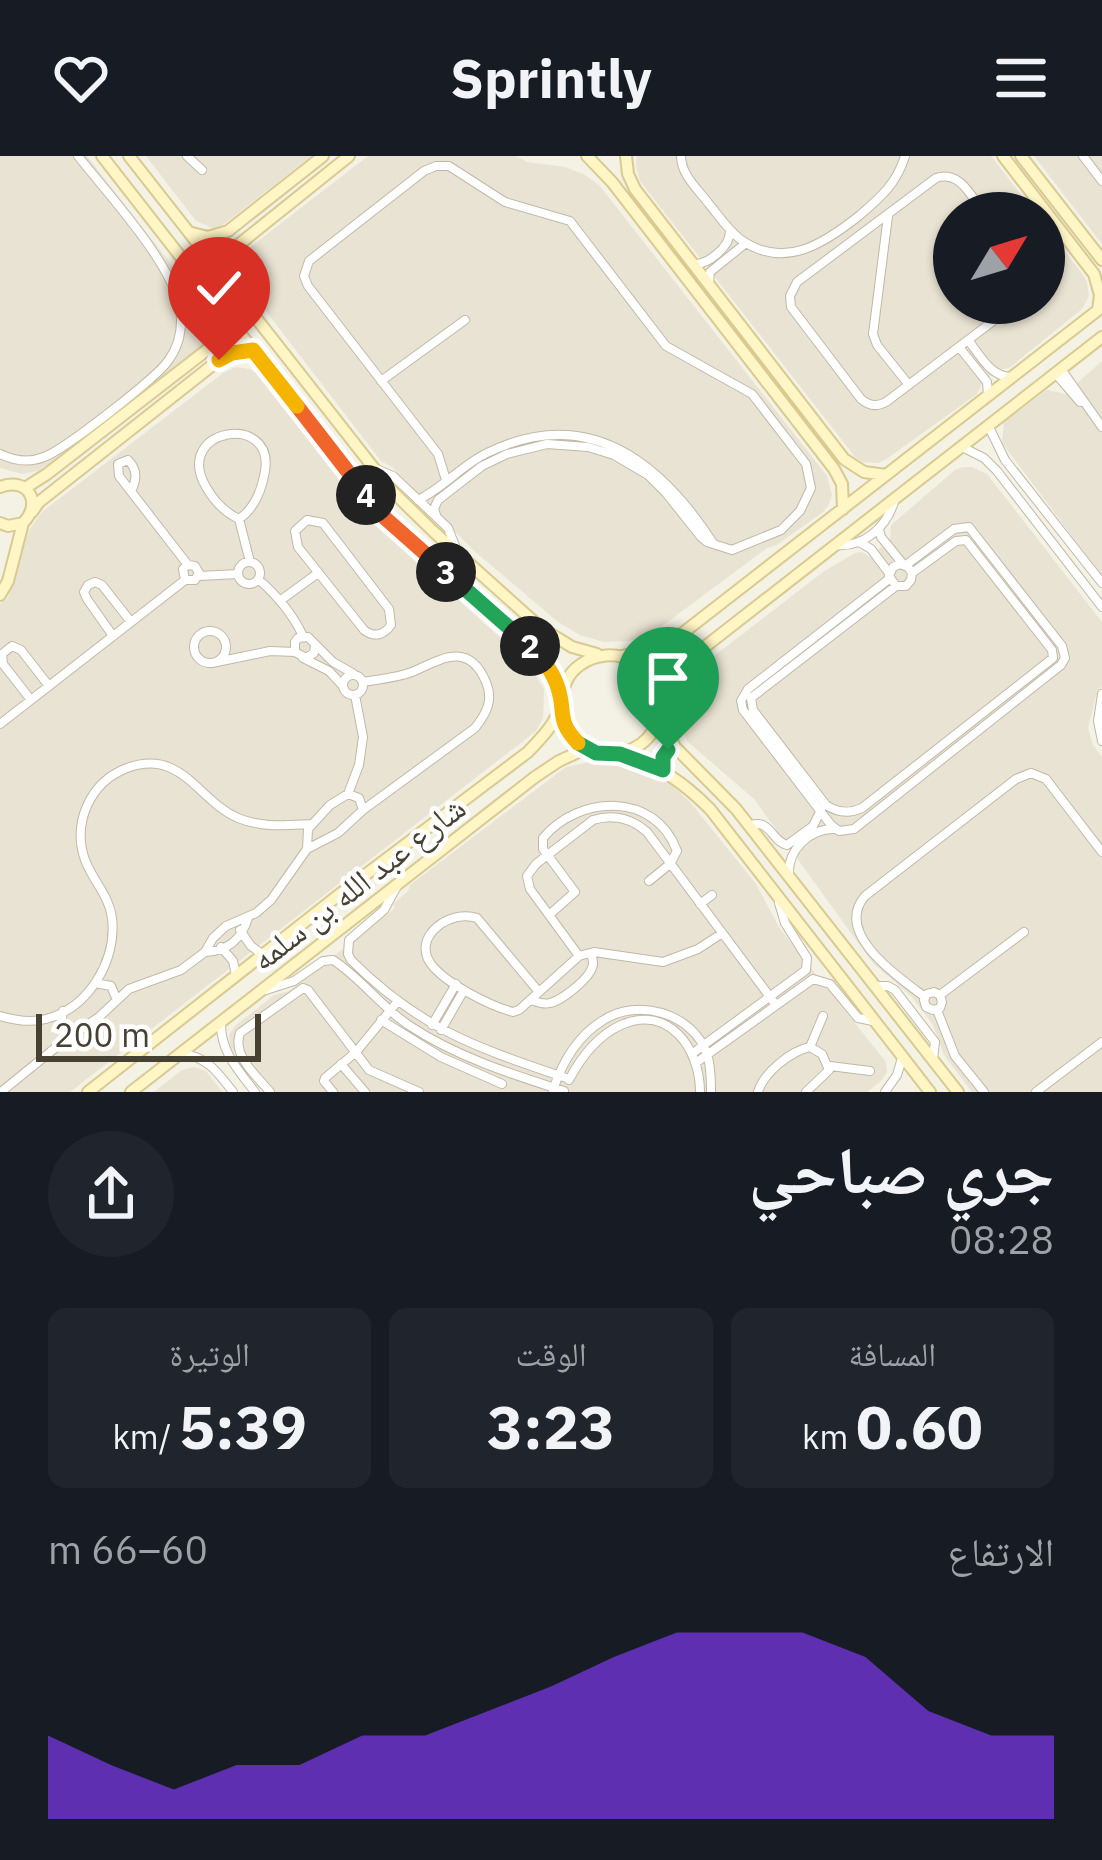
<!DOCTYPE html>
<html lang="ar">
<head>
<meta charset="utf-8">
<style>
  :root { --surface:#171b24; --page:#20242c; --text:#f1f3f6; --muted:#9ea1a6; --accent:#7c3aed }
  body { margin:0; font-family:"IBM Plex Sans","Noto Naskh Arabic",sans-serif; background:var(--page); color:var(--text); direction:rtl; height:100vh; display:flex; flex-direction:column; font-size:45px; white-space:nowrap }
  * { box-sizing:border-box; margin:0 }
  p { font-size:39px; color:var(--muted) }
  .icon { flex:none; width:66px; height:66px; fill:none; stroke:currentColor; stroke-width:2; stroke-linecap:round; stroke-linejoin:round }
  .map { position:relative; height:936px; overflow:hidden; direction:ltr }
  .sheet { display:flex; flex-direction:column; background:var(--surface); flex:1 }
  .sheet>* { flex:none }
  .needle { width:78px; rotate:52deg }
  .buttons { position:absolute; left:933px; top:36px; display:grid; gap:24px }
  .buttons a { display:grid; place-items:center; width:132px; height:132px; border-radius:50%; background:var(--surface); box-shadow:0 3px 9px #0004; font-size:60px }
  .scale { position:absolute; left:36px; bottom:30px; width:225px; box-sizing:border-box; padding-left:12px; border:6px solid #474134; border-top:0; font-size:33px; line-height:42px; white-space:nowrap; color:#474134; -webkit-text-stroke:9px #fff; paint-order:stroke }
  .pin { position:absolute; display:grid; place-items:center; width:102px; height:102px; color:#fff; margin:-123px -51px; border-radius:50% 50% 50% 0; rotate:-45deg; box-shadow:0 0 12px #0007 }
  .pin .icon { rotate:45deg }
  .km { position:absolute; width:60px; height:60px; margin:-30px; border-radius:50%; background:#222; color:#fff; font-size:33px; line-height:60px; text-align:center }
  .round { display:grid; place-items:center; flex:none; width:126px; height:126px; border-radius:63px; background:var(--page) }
  .overview { display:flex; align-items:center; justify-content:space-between; height:204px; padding:0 48px }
  h1 { font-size:66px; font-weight:700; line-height:90px }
  .stats { display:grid; grid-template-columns:repeat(3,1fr); gap:18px; height:204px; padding:12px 48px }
  .stats div { display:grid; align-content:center; border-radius:18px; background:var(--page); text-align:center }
  .stats b { font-size:60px; font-weight:700 }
  .stats small { font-size:33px; font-weight:400 }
  .stats p { font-size:33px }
  .chart { height:336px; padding:24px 48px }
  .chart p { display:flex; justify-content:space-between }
  .chart svg { width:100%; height:216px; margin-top:12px; fill:var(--accent); opacity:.7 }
  header { display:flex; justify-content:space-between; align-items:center; height:156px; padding:0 48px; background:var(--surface); font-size:54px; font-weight:700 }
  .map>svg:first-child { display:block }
  .residential { fill:#e9e3d3 }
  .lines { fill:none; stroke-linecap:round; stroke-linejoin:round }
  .street-casing { stroke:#c1b9a7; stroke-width:10 }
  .secondary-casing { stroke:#d8ca91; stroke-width:14 }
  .street { stroke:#fff; stroke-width:8 }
  .secondary { stroke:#fff5c5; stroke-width:10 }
  .split-1-casing { stroke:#fff; stroke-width:24 }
  .split-2-casing { stroke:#fff; stroke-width:24 }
  .split-3-casing { stroke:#fff; stroke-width:24 }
  .split-4-casing { stroke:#fff; stroke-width:24 }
  .split-5-casing { stroke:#fff; stroke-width:24 }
  .split-6-casing { stroke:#fff; stroke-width:24 }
  .split-1 { stroke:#22a559; stroke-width:15 }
  .split-2 { stroke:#f5b400; stroke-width:15 }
  .split-3 { stroke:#22a559; stroke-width:15 }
  .split-4 { stroke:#f0652b; stroke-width:15 }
  .split-5 { stroke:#f0652b; stroke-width:15 }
  .split-6 { stroke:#f5b400; stroke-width:15 }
  .labels { text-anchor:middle; stroke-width:9; stroke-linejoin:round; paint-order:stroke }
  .street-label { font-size:33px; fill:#474134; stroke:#fff }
</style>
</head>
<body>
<header><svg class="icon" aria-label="menu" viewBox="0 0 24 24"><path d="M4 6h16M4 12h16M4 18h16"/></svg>Sprintly<svg class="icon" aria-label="heart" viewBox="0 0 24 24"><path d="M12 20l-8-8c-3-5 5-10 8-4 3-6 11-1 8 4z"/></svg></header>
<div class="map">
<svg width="1102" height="936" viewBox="0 0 1102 936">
  <rect width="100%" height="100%" fill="#f4f1e5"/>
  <path class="residential" d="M0 0H87L206 153 212 167V174L205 188 51 307 37 315 22 318 0 312Z
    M146 0H311L224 68 213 72 196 65Z
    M368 0H516L527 6 565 11 583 18 599 29 827 320 832 339 829 348 823 356 777 389 767 392 654 476 630 485 604 486 580 479 558 466 472 393 392 311 381 305 239 120V105L248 93Z
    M637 0H991L1035 57H954V147H1044V68L1083 119 1087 126 1089 140 1082 153 1009 212 998 214 982 227 977 238 885 304 878 307 863 306 856 302 640 25 636 9Z
    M1034 0H1102V88Z
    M1102 205V420L1002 287 1004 266 1047 234 1065 238Z
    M236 211 250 213 256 217 373 366 529 508 544 533 543 562 536 575 70 936H0V448L8 442 29 374 42 356 223 217Z
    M963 311H972L987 318 1102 466V530L1096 540 1088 572 1093 589 1102 601V936H972L944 899 933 869 912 841 872 806 754 643 688 586 679 568 678 548 684 529 697 513 823 416 855 397 862 396 870 401 890 384 891 369 955 314Z
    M590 606 611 607 652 617 671 629 690 646 756 728 780 773 886 906 887 916 882 924 867 936H264L230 890 229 879 235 870 274 839 289 835 395 752 393 748 408 735 410 729 554 620 566 611Z
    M194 911 206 915 222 936H154L182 914Z"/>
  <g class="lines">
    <defs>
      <path id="street" d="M187 0 202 14
        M681 0C681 19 698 33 709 48 719 60 728 74 740 83 784 115 825 87 860 59 881 41 897 27 905 0
        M1083 0 1102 25
        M984 57C971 40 960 14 936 22L797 126 790 140 791 151 861 243C869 250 877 251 886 246L1017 147
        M888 60 873 178 877 189 909 229
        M693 108C708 109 730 91 730 75
        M709 127 710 116 746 87
        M968 184C980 199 990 220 1010 221
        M959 191 987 226 988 239
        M1061 213 1102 271
        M1055 217 1080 246
        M381 225 465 164
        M988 269 1005 304 1102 427
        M962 291 984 302 997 315 1102 451
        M0 298C15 305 29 307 44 301 64 294 156 222 168 205 179 190 183 171 180 152 172 107 108 38 78 0
        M374 312 393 320 448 372 458 397
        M131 335C137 324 138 314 128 304L118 308 119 320 188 409
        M418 344C443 332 462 309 487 297 587 248 660 305 713 387
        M437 362 434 353 438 344 482 310 507 298 547 288 588 291 614 299 648 319 666 337 701 381 707 386 732 394 781 374 800 355 811 332 806 308 752 238 666 190 570 65 505 46 449 10H436L424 15 309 105 304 120 308 130 438 298 446 324
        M239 363C255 352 262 333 265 315 275 256 172 272 206 331 214 345 224 356 239 363L250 406
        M307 364 323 367 389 453 391 469C384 479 374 482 364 474L298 391 295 375Z
        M879 373 881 381 903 408
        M861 387 871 393 889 417
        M835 389C863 392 886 372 894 346
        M238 417a11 11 0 1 1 22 0a11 11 0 1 1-22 0Z
        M199 420 238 418
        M258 423C278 440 292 457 303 480
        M889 423 748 533 741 545 743 554 831 669 839 675 854 673 1061 509 1065 502 1062 490 969 371 954 373 906 409
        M896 430 751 542 753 554 826 649C838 657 849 658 862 652L1053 502 1052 494 966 384 956 385 912 417 911 424 906 430H896L889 420 893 411 900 408 908 411 912 417
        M281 444 318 417
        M194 491a16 16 0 1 1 32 0a16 16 0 1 1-32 0Z
        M113 480 87 443 84 436 88 429 95 426 102 429 131 466
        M315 488 333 506 354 518
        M303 502 329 515 343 530
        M212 507 270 495 295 496 306 502 314 497 315 488 308 481 298 482 295 486V496
        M343 529a10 10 0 1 1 20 0a10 10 0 1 1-20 0Z
        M1102 538 1098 565 1102 585
        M31 544 3 508 2 498 12 490 21 494 49 530
        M0 568 185 424H195L199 417 195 410 188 409 183 413 185 424
        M348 638 359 642 363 654
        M749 670C770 661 771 685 787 689L813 670 821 654
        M307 693 308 673 330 649 348 638 359 609 363 581 355 539
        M789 720C787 695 808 673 834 673
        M397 730 384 754 349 784 348 798 351 804C421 874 478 892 569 923
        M700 748 712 739
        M549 759 575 736 543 693V682C579 639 655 635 677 695L670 708 649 725
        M240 774 251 790 262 798
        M221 791 233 805 236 819
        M205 796C227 795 242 783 248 762
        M579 800 530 733 527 720 536 708 593 664C613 658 631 662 647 676L776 849
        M95 827 111 830 117 844
        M876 830H888L895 834 935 886 933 903
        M266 834 294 825 323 805 333 804C361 822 382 852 410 870 457 901 511 918 564 935
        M539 836 477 762C451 753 411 780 431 808 445 827 490 850 513 856L519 854 579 800 594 796 663 806 698 793 721 778
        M940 839 942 846 940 852 933 854 926 851 924 844 927 838 934 836 940 839 1024 776
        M925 841C898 821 833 777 865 740L1016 623 1031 617 1046 623 1102 696
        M531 844C537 846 543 849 550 847 561 845 584 826 590 816 595 807 593 806 591 797
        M937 854 955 900 984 936
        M63 855 61 869 68 875 75 877
        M0 860C14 864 31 867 46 863 89 852 117 804 112 762 109 739 93 725 85 704 72 667 90 626 127 612 182 592 197 644 238 662 262 672 287 669 312 668
        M381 864 441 901 502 928
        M221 866C220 895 238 914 255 936
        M432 869 456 828
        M441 874 464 834
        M810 891 823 860
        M693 897 806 814 807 802 785 767 779 747
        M182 898C207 900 219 918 233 936
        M697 906 813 823 830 828 858 862 873 865
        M341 908 365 936
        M830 910 870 915
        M569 924C581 901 597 880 621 869 669 848 700 893 700 936
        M553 934C562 907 578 880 602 865 637 841 693 857 707 898 711 910 711 924 711 936
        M1 936 65 884 99 861 129 833 181 814 205 796 213 782 226 770 256 757 271 744 307 693 338 677 363 654 475 572C486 558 494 544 486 526 468 484 440 504 412 516 396 522 379 523 363 526
        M270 936C256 919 232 900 240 877L303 832 308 834 369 914 419 936
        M333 936 324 925 325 922 356 896 398 845
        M758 936C764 916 791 895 810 891L822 898 829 914 806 936
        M885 936 897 919 902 902
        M1036 936 1102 886"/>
      <path id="secondary" d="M102 0 378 354 538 498 556 524 560 538
        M129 0 391 334 434 376 541 472 572 491 597 498
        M587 0 612 26 834 313 842 328 843 353
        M626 0 628 18 635 33 844 303 864 316 886 319
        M1003 0 1094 118 1100 139 1098 154
        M1021 0 1102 104
        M192 77 208 81 228 75 323 0
        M225 122 227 102 232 94 349 0
        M0 331C28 320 43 347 23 367L8 370 0 367
        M25 332 47 318 212 190 221 175 223 155
        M32 356 39 346 219 204 238 195 253 194
        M0 439 8 425 23 367
        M663 489 665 504 679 513
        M622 500 653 493 679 480 1102 151
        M661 543 676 516 688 504 1102 181
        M659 558 675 591 736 653 958 936
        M623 599C659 609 684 627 710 653L930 936
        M88 936 340 738 528 596C539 584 550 574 557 559 564 541 561 522 580 509 595 498 616 496 633 505 644 511 653 522 657 533 679 599 575 630 560 552
        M131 936 535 621 559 605 585 593"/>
    </defs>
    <use href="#street" class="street-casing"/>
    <use href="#secondary" class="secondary-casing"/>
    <use href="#street" class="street"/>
    <use href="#secondary" class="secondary"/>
  </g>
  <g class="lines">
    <defs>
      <path id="split-1" d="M578 587 596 597 620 598 663 614V601L668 594"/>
      <path id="split-2" d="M530 490C542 502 553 515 558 532 566 557 556 564 578 587"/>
      <path id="split-3" d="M446 416 530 490"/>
      <path id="split-4" d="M366 339 385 362 446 416"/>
      <path id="split-5" d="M297 250 366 339"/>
      <path id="split-6" d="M219 204 232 197 253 194 297 250"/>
    </defs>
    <use href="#split-1" class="split-1-casing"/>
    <use href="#split-2" class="split-2-casing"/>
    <use href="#split-3" class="split-3-casing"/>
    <use href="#split-4" class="split-4-casing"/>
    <use href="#split-5" class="split-5-casing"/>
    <use href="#split-6" class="split-6-casing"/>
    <use href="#split-1" class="split-1"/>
    <use href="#split-2" class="split-2"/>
    <use href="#split-3" class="split-3"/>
    <use href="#split-4" class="split-4"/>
    <use href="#split-5" class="split-5"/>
    <use href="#split-6" class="split-6"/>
  </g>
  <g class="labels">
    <g class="street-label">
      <text transform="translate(358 727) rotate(-38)" y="12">شارع عبد الله بن سلمه</text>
    </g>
  </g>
</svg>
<div class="buttons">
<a><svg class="needle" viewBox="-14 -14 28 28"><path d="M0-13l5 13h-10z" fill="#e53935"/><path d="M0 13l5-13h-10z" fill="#9ea1a6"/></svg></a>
</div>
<div class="scale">200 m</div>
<div class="pin" style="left:668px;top:594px;background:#1e9e55"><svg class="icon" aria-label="arrive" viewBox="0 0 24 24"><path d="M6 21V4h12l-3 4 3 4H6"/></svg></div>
<div class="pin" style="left:219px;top:204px;background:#d93025"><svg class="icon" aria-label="check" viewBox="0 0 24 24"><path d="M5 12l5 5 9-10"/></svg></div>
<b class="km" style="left:530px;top:490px">2</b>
<b class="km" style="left:446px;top:416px">3</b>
<b class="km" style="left:366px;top:339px">4</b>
</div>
<section class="sheet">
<div class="overview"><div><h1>جري صباحي</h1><p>08:28</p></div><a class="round"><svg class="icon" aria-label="share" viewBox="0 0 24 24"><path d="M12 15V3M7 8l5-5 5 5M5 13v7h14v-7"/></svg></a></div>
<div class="stats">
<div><p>المسافة</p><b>0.60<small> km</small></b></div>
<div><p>الوقت</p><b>3:23</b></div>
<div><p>الوتيرة</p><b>5:39<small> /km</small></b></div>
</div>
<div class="chart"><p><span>الارتفاع</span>60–66 m</p>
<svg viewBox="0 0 160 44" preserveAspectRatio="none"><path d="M0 44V27L10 33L20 38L30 33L40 33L50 27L60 27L70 22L80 17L90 11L100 6L110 6L120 6L130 11L140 22L150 27L160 27V44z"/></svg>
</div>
</section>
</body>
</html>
